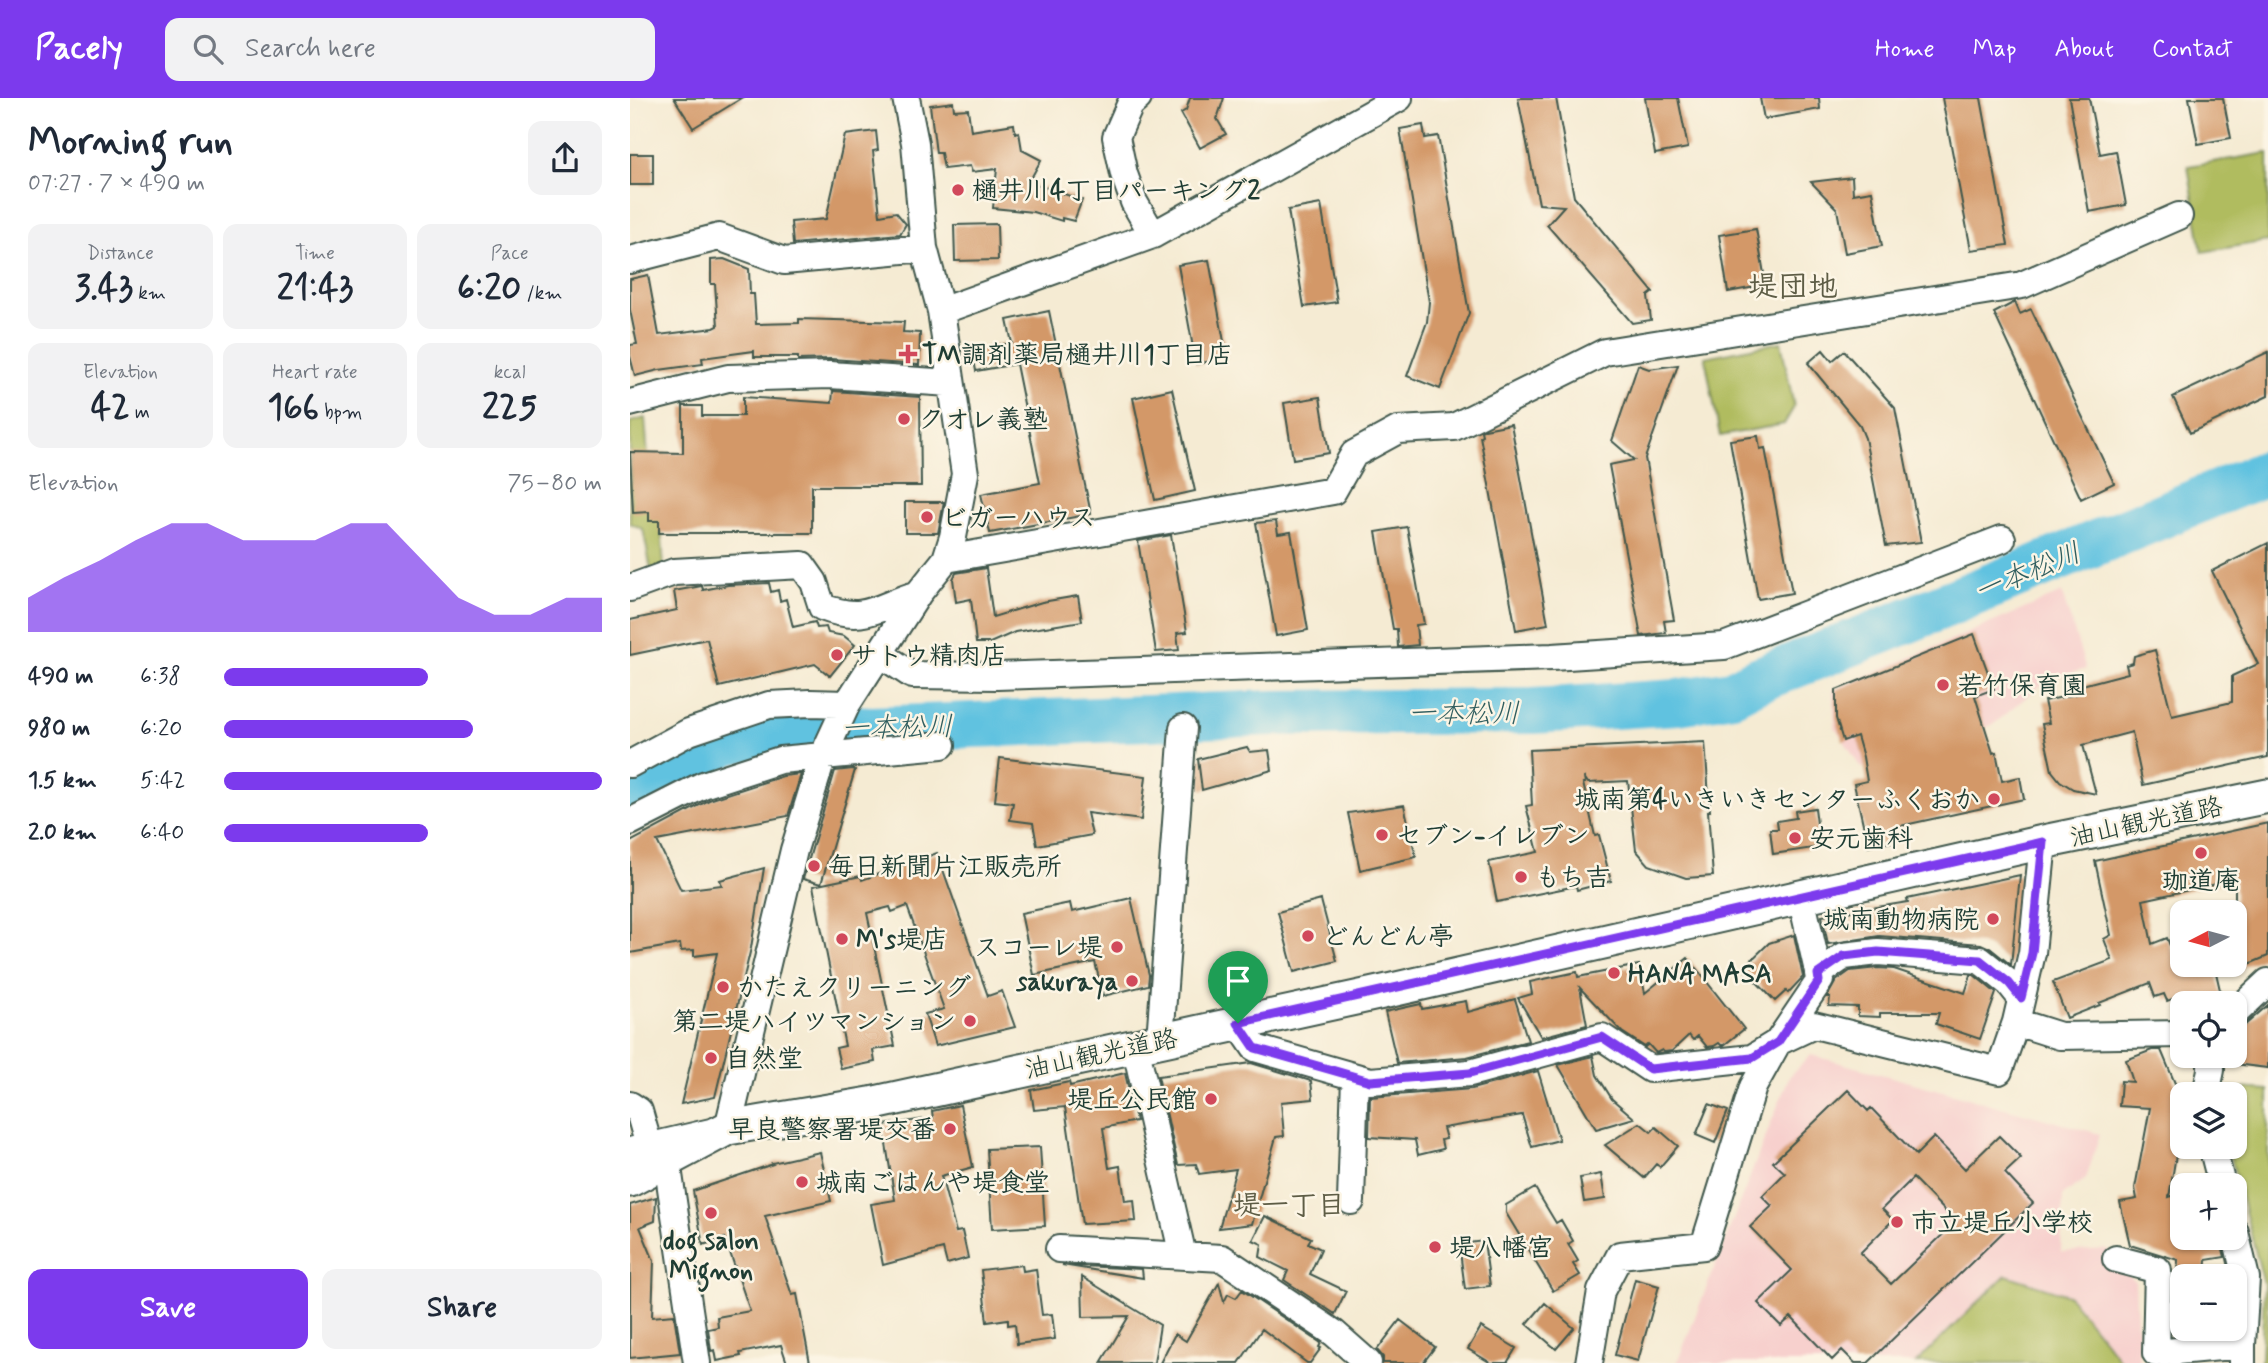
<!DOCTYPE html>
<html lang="en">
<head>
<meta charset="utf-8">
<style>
  :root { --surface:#fff; --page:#f2f2f3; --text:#1f2937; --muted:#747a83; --accent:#7c3aed }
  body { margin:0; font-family:Mynerve,"Klee One",sans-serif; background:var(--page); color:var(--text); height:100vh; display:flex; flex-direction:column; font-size:26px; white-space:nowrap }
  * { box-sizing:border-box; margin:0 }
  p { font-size:23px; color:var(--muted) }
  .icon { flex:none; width:38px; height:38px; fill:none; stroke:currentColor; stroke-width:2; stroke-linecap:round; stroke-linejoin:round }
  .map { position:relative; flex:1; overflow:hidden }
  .drawer { display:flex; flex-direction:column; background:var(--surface); width:630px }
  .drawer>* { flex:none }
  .needle { width:46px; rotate:264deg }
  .controls { position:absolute; left:1540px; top:802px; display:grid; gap:14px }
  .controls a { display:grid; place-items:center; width:77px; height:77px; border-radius:14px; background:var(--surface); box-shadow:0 2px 5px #0004; font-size:35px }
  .pin { position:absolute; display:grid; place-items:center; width:60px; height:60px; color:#fff; margin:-72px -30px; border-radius:50% 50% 50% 0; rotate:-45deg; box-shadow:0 0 7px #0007 }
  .pin .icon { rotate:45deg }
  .round { display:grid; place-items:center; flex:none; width:74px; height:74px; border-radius:14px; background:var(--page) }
  .head { display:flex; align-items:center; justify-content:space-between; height:119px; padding:0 28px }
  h1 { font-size:38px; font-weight:700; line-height:52px }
  .stats { display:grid; grid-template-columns:repeat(3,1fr); gap:10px; height:119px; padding:7px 28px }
  .stats div { display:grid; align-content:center; border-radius:14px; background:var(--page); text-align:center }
  .stats b { font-size:35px; font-weight:700 }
  .stats small { font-size:19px; font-weight:400 }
  .stats p { font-size:19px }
  .chart { height:196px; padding:14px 28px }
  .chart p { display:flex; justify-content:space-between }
  .chart svg { width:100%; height:126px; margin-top:7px; fill:var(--accent); opacity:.7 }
  .primary-button { display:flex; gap:14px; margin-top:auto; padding:14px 28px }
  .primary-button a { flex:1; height:80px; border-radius:14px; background:var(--accent); color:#fff; font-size:28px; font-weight:700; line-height:80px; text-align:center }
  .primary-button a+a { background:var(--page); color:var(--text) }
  ul { padding:0 28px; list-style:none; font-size:23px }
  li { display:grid; grid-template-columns:112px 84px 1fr; align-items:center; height:52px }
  li i { height:18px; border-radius:9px; background:var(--accent) }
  header { display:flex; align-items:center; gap:42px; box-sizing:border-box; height:98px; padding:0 35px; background:var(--accent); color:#fff }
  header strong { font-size:33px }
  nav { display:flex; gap:38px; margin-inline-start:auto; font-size:24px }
  .search { width:490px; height:63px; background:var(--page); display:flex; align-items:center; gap:18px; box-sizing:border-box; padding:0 24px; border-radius:14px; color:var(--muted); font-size:26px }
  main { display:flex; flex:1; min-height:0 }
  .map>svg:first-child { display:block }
  .built { fill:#f7d0cd }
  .green { fill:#b0bc5e; stroke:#687c49; stroke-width:2 }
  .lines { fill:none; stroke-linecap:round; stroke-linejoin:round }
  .river { stroke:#61c2e0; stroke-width:46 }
  .building { fill:#d39867; fill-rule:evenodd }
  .minor-casing { stroke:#3f574c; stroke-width:30 }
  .major-casing { stroke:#3f574c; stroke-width:37 }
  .minor { stroke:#fff; stroke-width:26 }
  .major { stroke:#fff; stroke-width:33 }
  .route-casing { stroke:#fff; stroke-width:14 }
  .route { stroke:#7c3aed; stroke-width:9 }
  .poi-dot { fill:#d1495b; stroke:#fcf5e5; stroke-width:2.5 }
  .labels { text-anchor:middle; stroke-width:5; stroke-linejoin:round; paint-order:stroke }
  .poi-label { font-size:26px; font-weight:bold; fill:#1f3d34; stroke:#fcf5e5; text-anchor:start }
  .street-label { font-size:26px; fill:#1f3d34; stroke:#fcf5e5 }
  .water-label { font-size:28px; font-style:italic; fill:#305e5f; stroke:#fcf5e5 }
  .neighbourhood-label { font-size:28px; font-weight:bold; fill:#5e5d46; stroke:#fcf5e5 }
  .quarter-label { font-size:30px; font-weight:bold; fill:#5e5d46; stroke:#fcf5e5 }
</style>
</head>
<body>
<header>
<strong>Pacely</strong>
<div class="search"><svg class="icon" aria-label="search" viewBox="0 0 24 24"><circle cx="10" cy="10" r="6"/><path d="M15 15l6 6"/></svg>Search here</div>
<nav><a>Home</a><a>Map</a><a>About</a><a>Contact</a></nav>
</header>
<main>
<section class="drawer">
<div class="head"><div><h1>Morning run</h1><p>07:27 · 7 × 490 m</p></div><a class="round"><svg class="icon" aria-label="share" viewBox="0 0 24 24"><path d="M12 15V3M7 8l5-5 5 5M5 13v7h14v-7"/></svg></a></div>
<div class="stats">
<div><p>Distance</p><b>3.43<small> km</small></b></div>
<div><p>Time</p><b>21:43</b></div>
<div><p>Pace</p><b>6:20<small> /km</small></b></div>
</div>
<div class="stats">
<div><p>Elevation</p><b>42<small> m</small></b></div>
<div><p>Heart rate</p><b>166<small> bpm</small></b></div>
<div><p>kcal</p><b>225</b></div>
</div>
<div class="chart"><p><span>Elevation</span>75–80 m</p>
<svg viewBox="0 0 160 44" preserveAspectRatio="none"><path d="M0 44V32L10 25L20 19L30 12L40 6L50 6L60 12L70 12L80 12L90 6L100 6L110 19L120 32L130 38L140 38L150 32L160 32V44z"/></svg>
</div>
<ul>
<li><b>490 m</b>6:38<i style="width:54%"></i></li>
<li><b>980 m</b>6:20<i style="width:66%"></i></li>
<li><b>1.5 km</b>5:42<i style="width:100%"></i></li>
<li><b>2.0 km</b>6:40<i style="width:54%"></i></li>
</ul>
<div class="primary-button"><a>Save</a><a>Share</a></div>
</section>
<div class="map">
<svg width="1638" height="1265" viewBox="0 0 1638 1265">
  <rect width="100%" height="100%" fill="#fcf5e5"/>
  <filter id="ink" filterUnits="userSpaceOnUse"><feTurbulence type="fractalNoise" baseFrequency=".0143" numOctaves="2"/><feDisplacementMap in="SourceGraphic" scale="14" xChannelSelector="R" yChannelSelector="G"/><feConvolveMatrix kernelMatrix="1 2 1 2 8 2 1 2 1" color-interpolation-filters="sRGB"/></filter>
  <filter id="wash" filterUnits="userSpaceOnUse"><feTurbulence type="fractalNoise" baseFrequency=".00686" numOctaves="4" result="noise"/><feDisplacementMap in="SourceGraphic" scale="28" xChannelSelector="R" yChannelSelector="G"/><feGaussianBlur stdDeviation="1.57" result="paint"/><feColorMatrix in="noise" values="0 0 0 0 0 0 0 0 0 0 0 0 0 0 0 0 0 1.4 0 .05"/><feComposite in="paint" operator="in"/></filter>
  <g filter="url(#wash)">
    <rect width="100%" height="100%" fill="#f5ebd3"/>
    <path class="built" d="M1432 495 1456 571 1417 582 1364 626 1286 659 1231 670 1205 629 1203 592Z
      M1181 957 1470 1036 1456 1081 1433 1097 1431 1154 1478 1151 1505 1184 1509 1265H1047L1159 979Z"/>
    <path class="green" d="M1638 55V143L1572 154 1558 68Z
      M1151 244 1164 309 1154 326 1090 338 1075 259Z
      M15 320 21 399 30 411 34 471 21 472 13 431 0 425V324Z
      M1594 989 1638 992V1265H1631L1634 1186 1598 1048H1605V996H1593Z
      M1376 1177 1438 1197 1492 1265H1286Z"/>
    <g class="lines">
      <path class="river" d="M0 697 97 644 185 628 241 631 644 615 903 613 1048 604 1102 595 1125 583 1252 533 1638 374"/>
    </g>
    <g id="blocks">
      <path class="building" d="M44 0H112L63 30Z
        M560 0H594L587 21 596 36 570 50 551 15 556 12Z
        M888 0H926L944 99 1023 194 1018 198 1021 222 1002 225 917 127 934 108 909 106Z
        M1015 0H1048L1058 50 1025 56Z
        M1130 0H1189L1190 11 1134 21Z
        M1312 0H1351L1378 147 1341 152Z
        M1439 0H1459L1470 56 1486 53 1496 107 1459 114Z
        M1559 0H1593L1601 40 1568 46Z
        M323 4 324 12 338 11 341 33 384 26 385 35 389 34 392 52 411 62 399 84 452 102 444 123 432 120V123L403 114 363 110 367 71 342 74 340 68 314 71 311 55H306L300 7Z
        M793 27 795 40 808 38 839 215 810 291 777 278 797 224 799 204 770 31Z
        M246 33 248 52 243 53 250 117 266 114 276 126 270 136 163 146 161 124 196 121 215 37Z
        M0 56H23V87H0Z
        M1222 79 1223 96 1242 93 1252 148 1215 155 1207 111 1181 84Z
        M691 106 707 204 674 209 658 112Z
        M367 126 368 162 325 163 324 127Z
        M1126 131 1136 187 1098 194 1089 137Z
        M94 161 119 171 120 196H124L126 226 169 225V221L274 224 273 234 290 235 289 267 201 261 168 262V259H124V253L72 260 73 266 29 272 5 278 0 258V247L7 246 0 212V181L18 177 29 237 84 230 88 228 85 186H81V162Z
        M579 162 597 260 566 266 548 167Z
        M1385 204 1390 216 1401 211 1484 385 1451 401 1364 215Z
        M419 213 461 416 360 435 351 396 410 385 386 266 346 273 342 251 382 245 377 222Z
        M1193 252 1202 263 1214 253 1265 310 1291 444 1256 448 1235 340 1230 328 1178 265Z
        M1638 254V298L1560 335 1543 299Z
        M1008 267 1019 271 1048 267 1015 360 1044 522 1034 523 1036 535 1011 538 979 367 1004 362 982 343Z
        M542 291 565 393 525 402 503 300Z
        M203 293 290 299 291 388H182V435H29V423H19V414L3 415 0 354 53 355V308H72V318H113V299L202 305Z
        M690 299 699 355 663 361 654 305Z
        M881 326 918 526 886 532 850 338 852 337 851 333 855 331Z
        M1128 338 1130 351 1135 350 1162 495 1128 501 1100 342Z
        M275 404H314L308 435H275Z
        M646 423 648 436 661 434 678 532 646 538 626 425Z
        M777 429 794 526 786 527 788 547 768 549 767 531H763L746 434Z
        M541 437 557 534 547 535 549 552 526 554 508 443Z
        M1638 445V659L1513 687 1502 634 1453 647 1466 696 1443 691 1430 683 1422 673 1412 626 1419 625 1414 603 1452 595V587L1498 575 1496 567 1503 565 1504 558 1525 552 1542 618 1602 604V578L1628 566 1582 473Z
        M356 470 363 519 412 504 448 498 452 523 385 534 360 545H346L341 501 326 504 323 481 326 475Z
        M139 485 141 494 148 492 150 503 156 501 163 529 185 524 187 530 196 529 198 535 214 538 225 547 200 578 185 566 89 589 77 541 0 557V522L47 512 44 493 66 489 72 488 73 492 98 487Z
        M1344 536 1364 591 1345 598 1363 655 1366 654 1372 683 1390 679 1394 701 1270 728 1273 742 1238 748 1224 686 1237 683 1233 659 1227 638 1213 643 1206 620V592Z
        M1075 644 1080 713H1078L1083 778 1056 780 1019 767 1006 752 998 683 958 685 954 679 955 685H953L965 738 969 737 981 783 947 792 946 788 867 804 859 764 908 754 896 708 902 707 899 652Z
        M617 649 620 654 639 652 642 672 572 692 568 661Z
        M370 660 516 678 511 722 457 715 462 737 407 747 403 725 380 722 383 705 365 703Z
        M223 671 225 672 191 786 173 781 205 673Z
        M171 676 158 718 27 743 51 792 92 787 90 782 134 770 121 850 85 999 51 1006 87 855 64 858V852L51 853 50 846 0 855V744L79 702 153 678Z
        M774 707 786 759 730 772 718 715Z
        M1185 710 1190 749 1143 756 1140 731H1148L1147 723 1166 720 1165 713Z
        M1638 725V858L1605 872V782L1513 802 1522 846 1537 840 1548 867 1584 866 1593 905H1543L1542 901 1537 903 1534 896 1525 899 1520 885 1469 905 1470 907 1437 920 1423 884 1482 862 1474 841 1481 837 1465 763Z
        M307 755 358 898 372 893 385 929 305 948 295 916 314 911 277 808 262 814 260 809 237 815 265 948 243 952 245 964 211 971 206 950 215 948 183 788 231 778 232 782Z
        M1390 777 1381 867 1360 850 1351 846 1249 838 1198 846 1192 818 1278 804 1277 801Z
        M501 800 519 877 518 887 473 898 465 864 404 877 391 815 440 805 442 814Z
        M691 802 707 863 664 874 648 814Z
        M1164 837 1173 879 1158 895 1156 893 1145 903 1113 870 1139 845Z
        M1058 860 1114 931 1094 947H1091L1089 945 1084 948 1077 949 1068 938 1063 942 1059 937 1042 953 1034 954 1032 952 1026 955 1018 946 1015 949 992 934 950 890 957 927 911 939 888 900 902 896 900 884 947 874 948 879 1009 867 1015 895Z
        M1248 870 1264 871 1335 895 1341 877H1344L1366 895 1350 941 1306 926 1309 915H1250V919L1228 918V909L1199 908 1200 899H1197L1206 883 1220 873Z
        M885 901 898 943 837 959 767 965 755 914 791 906 792 911 836 903 838 914Z
        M1638 907V970L1605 966V930L1615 927Z
        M1522 952H1531L1552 1002V1021L1539 1099 1552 1095V1139H1590L1595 1159 1576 1162 1575 1178H1547L1548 1162 1500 1147 1490 1104 1507 1101 1505 1090 1520 1010 1489 1008 1491 983 1503 984 1496 962Z
        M963 958 967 977 982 1001 1004 1020 966 1031 928 967Z
        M621 965 681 983 683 1001 651 1004 654 1038 646 1039 622 1126 589 1130 606 1071 569 1076 566 1066 548 1067 528 978Z
        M908 973 929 1042 902 1049 892 1017 813 1030 816 1041 811 1042 813 1051 788 1057 785 1042 739 1039 740 999 842 991Z
        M495 975 506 1023 473 1030 479 1070 490 1068 495 1103 504 1102 506 1123 452 1126 435 1009 404 1012 401 992 439 984 440 988Z
        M1218 992 1238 1013 1241 1010 1286 1057 1304 1039 1335 1071 1369 1038 1391 1060 1375 1075 1403 1105 1238 1265H1225L1212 1252 1202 1262 1161 1219 1151 1228 1128 1205 1162 1172 1120 1129 1142 1108 1132 1098 1155 1075 1143 1064ZM1283 1080 1326 1124 1261 1186 1230 1155 1263 1122 1252 1111Z
        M1079 1006 1098 1013 1085 1045 1066 1037Z
        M330 1007 343 1069 311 1078 326 1134 332 1133 338 1160 317 1166 313 1151 253 1167 241 1106 265 1102 253 1027 303 1020 302 1013Z
        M1010 1025 1021 1034 1026 1029 1048 1048 1030 1069 1026 1066 1014 1080 975 1047Z
        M410 1049 415 1128 362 1131 357 1051Z
        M190 1054 201 1103 135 1118 162 1197 167 1196 180 1265H157L151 1247 110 1255 111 1258 87 1263 85 1252 81 1253 78 1231 88 1229 87 1219 120 1213 95 1140 73 1147 63 1093 143 1066 142 1065Z
        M971 1076 975 1101 954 1104 950 1080Z
        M905 1090 926 1125 931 1122 943 1143 938 1146 948 1163 943 1166 950 1177 923 1193 876 1115V1107Z
        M26 1099 25 1123 10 1129 24 1163 22 1219 44 1217 50 1255 0 1260V1107Z
        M635 1118 681 1140 678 1145 691 1151 680 1176 716 1193 705 1216 654 1182 658 1173 630 1159 632 1146 623 1142Z
        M854 1143 860 1188 835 1191 829 1146Z
        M392 1167 393 1173 406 1171 412 1217 422 1216 425 1241 387 1246 385 1226 378 1227V1221L357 1224 351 1172Z
        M432 1167 512 1171 513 1180Z
        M452 1179 530 1227 524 1265H471L499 1218 453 1219Z
        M1005 1181 1029 1188 1008 1263 985 1257Z
        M589 1185 594 1204 598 1196 606 1200 612 1192 691 1245 689 1249 691 1250 680 1265H677L632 1231 609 1265H530L545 1236 556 1243Z
        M915 1205 944 1230 926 1251 897 1226Z
        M770 1222 805 1249 793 1265H753V1259L747 1252Z
        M851 1229 886 1250 877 1265H861L838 1251Z"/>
    </g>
  </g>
  <g filter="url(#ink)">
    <use href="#blocks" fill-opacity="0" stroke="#3f574c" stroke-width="2"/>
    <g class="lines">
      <defs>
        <path id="minor" d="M508 0 500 7 486 39 494 76 504 104 523 137
          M0 162 89 139 154 163 294 150
          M311 213 523 137 769 0
          M0 305 98 280 200 277 320 285
          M316 461 703 393 724 356 768 332 824 329 975 254 1392 187 1549 118
          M0 490 44 474 172 467 184 484 192 509C236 526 248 508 288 496
          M249 555 282 577 367 578 922 559 1094 548 1372 441
          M0 666 59 634 139 607 180 605 217 606
          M0 724 73 687 150 662 312 647
          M1188 876 1214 858 1248 854 1350 862 1379 885 1391 900
          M1605 915 1638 884
          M1386 924 1430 938 1552 936
          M608 925 625 950 740 983 840 975 972 939 1020 971 1122 960 1148 944 1190 882 1171 799
          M530 942 553 630
          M505 947 553 1158
          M1576 996 1581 972V957
          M0 1007 9 1013 19 1048
          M1582 1048 1592 1087
          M0 1053 98 1030 164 752 193 658 217 606 288 496 316 461 323 439 335 376 311 213 294 150 285 45 276 0
          M37 1063 67 1265
          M721 1103 725 979
          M1605 1134 1616 1180 1612 1247
          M429 1151 592 1160 704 1235 738 1265
          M1486 1161 1528 1172 1526 1255 1612 1247V1265
          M959 1265 971 1193 990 1157 1074 1148 1123 989 1148 944 1184 927 1369 973 1386 924 1402 855 1413 744"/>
        <path id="major" d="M0 1082 98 1030 240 1006 753 894 1413 744 1638 698"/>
      </defs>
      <use href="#minor" class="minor-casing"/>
      <use href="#major" class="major-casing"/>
      <use href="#minor" class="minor"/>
      <use href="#major" class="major"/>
    </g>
  </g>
  <g class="lines" filter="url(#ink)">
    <defs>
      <path id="route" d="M1413 744 1402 855 1391 900 1379 885 1350 862 1248 854 1214 858 1188 876 1189 883 1148 944 1122 960 1020 971 972 939 840 975 740 983 625 950 608 925Z"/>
    </defs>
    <use href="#route" class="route-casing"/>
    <use href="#route" class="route"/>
  </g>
  <g class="poi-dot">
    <circle cx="328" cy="92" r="7"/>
    <path d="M274.5 245.5h7v7h7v7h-7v7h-7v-7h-7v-7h7z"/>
    <circle cx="274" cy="321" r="7"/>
    <circle cx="297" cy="419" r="7"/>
    <circle cx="207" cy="557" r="7"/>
    <circle cx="1313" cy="587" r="7"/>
    <circle cx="1364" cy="701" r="7"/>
    <circle cx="752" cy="737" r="7"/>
    <circle cx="1165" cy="740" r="7"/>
    <circle cx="1571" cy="755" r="7"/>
    <circle cx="184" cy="768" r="7"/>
    <circle cx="891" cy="779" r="7"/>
    <circle cx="1363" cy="821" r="7"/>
    <circle cx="678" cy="838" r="7"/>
    <circle cx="212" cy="841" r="7"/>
    <circle cx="487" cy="849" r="7"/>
    <circle cx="984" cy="875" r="7"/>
    <circle cx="502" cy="883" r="7"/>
    <circle cx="93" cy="889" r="7"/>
    <circle cx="340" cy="923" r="7"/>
    <circle cx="81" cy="960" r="7"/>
    <circle cx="581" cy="1001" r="7"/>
    <circle cx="320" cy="1031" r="7"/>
    <circle cx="172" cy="1084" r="7"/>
    <circle cx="81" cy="1115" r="7"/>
    <circle cx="1267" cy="1124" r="7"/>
    <circle cx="805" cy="1149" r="7"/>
  </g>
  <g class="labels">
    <g class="poi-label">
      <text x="342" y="101">樋井川4丁目パーキング2</text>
      <text x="292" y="265">TM調剤薬局樋井川1丁目店</text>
      <text x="288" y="330">クオレ義塾</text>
      <text x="311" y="428">ビガーハウス</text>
      <text x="221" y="566">サトウ精肉店</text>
      <text x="1327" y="596">若竹保育園</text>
      <text x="1350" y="710" text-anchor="end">城南第4いきいきセンターふくおか</text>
      <text x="766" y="746">セブン-イレブン</text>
      <text x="1179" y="749">安元歯科</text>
      <text x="198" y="777">毎日新聞片江販売所</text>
      <text x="905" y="788">もち吉</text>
      <text x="1571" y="791" text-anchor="middle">珈道庵</text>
      <text x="1349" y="830" text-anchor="end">城南動物病院</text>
      <text x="692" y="847">どんどん亭</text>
      <text x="226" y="850">M's堤店</text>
      <text x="473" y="858" text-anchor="end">スコーレ堤</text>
      <text x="998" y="884">HANA MASA</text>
      <text x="488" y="892" text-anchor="end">sakuraya</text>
      <text x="107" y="898">かたえクリーニング</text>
      <text x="326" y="932" text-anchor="end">第二堤ハイツマンション</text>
      <text x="95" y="969">自然堂</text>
      <text x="567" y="1010" text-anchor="end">堤丘公民館</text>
      <text x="306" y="1040" text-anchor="end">早良警察署堤交番</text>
      <text x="186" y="1093">城南ごはんや堤食堂</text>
      <text x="1281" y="1133">市立堤丘小学校</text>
      <text x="81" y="1151" text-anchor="middle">dog salon<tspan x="81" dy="30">Mignon</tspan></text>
      <text x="819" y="1158">堤八幡宮</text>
    </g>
    <g class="street-label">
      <text transform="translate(1516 723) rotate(-12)" y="9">油山観光道路</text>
      <text transform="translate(471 955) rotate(-12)" y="9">油山観光道路</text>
    </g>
    <g class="water-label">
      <text transform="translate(1397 473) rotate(-22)" y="10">一本松川</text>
      <text x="834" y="624">一本松川</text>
      <text transform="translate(267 628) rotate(-1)" y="10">一本松川</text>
    </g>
    <g class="neighbourhood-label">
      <text x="659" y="1116">堤一丁目</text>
    </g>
    <g class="quarter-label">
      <text x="1163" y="198">堤団地</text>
    </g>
  </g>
</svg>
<div class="controls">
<a><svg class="needle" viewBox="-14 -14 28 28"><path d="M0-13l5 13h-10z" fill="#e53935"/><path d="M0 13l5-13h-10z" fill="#747a83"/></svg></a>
<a><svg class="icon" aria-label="locate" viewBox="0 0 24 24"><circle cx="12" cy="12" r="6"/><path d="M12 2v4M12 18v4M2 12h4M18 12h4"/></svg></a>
<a><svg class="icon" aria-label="layers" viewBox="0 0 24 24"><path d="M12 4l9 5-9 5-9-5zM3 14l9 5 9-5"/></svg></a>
<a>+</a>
<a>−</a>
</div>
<div class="pin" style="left:608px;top:925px;background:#1e9e55"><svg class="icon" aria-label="arrive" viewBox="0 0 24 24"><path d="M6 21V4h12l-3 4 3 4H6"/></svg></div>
</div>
</main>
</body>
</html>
